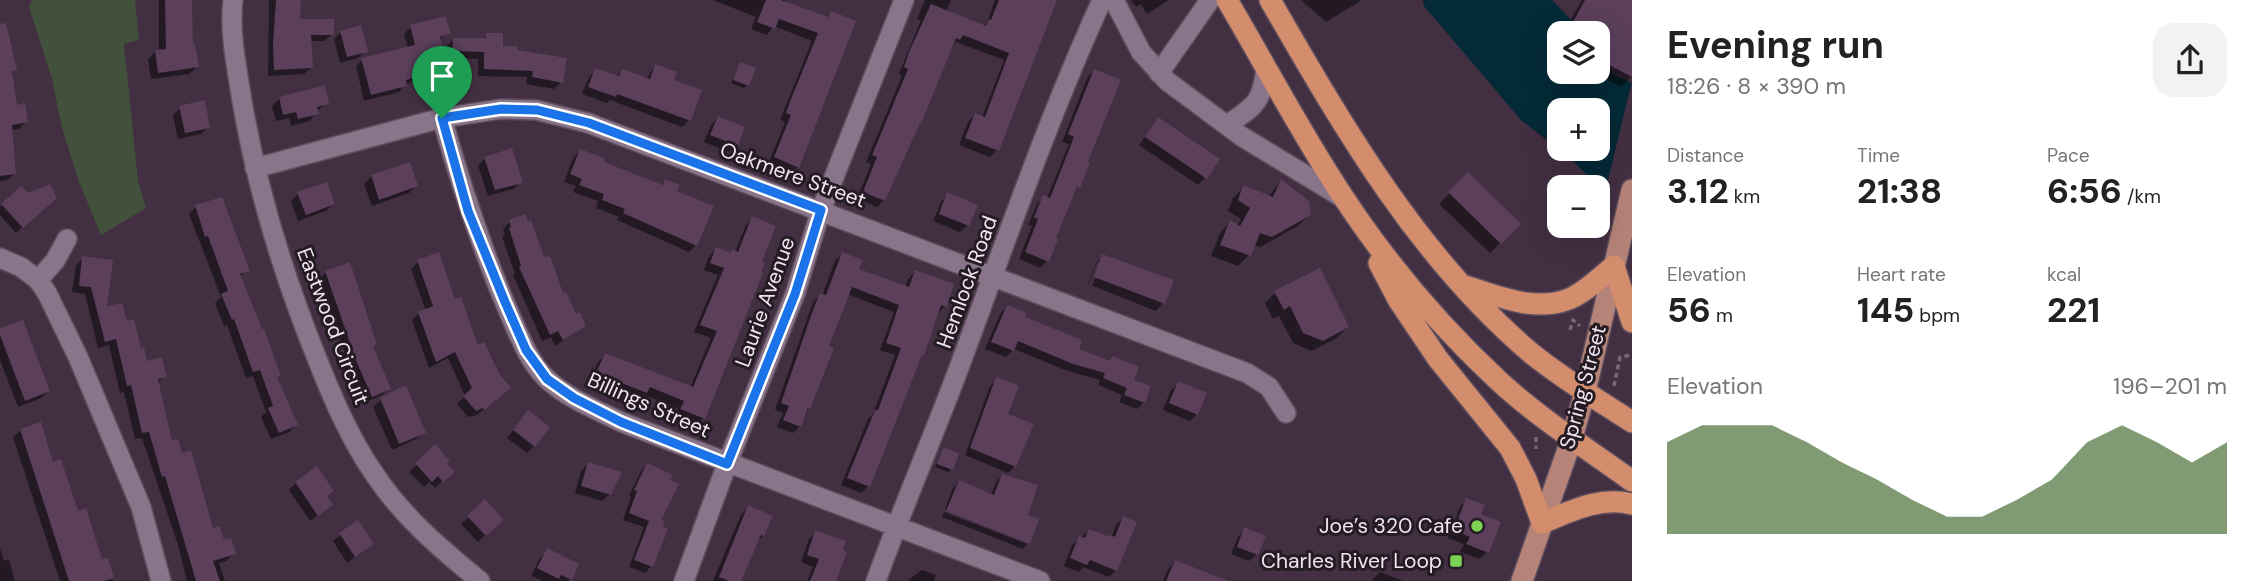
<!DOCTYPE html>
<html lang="en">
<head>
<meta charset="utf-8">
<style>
  :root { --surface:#fff; --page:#f2f2f2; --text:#222; --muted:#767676; --accent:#4b7138 }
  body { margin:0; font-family:"DM Sans",sans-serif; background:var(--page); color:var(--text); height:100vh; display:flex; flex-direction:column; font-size:26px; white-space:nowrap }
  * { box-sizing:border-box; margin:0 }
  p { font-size:23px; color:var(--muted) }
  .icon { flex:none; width:38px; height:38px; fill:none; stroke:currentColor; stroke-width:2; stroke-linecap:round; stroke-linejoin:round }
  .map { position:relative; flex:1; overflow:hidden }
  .panel { display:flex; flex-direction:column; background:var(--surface); width:630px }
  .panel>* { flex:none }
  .controls { position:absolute; left:1547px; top:21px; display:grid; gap:14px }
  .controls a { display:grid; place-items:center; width:63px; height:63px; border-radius:14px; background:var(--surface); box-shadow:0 7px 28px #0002; font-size:35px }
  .pin { position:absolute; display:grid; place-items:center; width:60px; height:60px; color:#fff; margin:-72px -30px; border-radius:50% 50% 50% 0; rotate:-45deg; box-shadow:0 0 7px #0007 }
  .pin .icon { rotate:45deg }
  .round { display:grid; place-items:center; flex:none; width:74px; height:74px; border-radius:21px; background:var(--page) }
  .summary { display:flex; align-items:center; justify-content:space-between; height:119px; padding:0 35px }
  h1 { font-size:38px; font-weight:700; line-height:52px }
  .metrics { display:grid; grid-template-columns:repeat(3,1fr); gap:10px; height:119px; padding:7px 35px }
  .metrics div { display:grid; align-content:center }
  .metrics b { font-size:35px; font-weight:700 }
  .metrics small { font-size:19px; font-weight:400 }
  .metrics p { font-size:19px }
  .chart { height:196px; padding:14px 35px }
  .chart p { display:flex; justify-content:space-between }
  .chart svg { width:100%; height:126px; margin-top:7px; fill:var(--accent); opacity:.7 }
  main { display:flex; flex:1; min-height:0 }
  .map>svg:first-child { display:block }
  .green { fill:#41513b }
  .water { fill:#042a37; fill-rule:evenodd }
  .pier { fill:#432f42 }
  .shadow { fill:#0007; fill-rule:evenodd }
  .building { fill:#5b3f5b }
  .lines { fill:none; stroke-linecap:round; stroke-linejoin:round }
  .minor-casing { stroke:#5d4d5d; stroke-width:22 }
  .major-casing { stroke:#5d4d5d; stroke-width:24 }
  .highway-casing { stroke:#5d4d5d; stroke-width:24 }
  .path { stroke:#786777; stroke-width:3.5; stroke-dasharray:5 3.5; stroke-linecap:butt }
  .minor { stroke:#8a748a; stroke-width:19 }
  .major { stroke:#b68378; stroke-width:21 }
  .highway { stroke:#d38d6c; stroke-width:21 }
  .route-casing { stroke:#fff; stroke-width:14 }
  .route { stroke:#1a73e8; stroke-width:9 }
  .poi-dot { fill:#7dd154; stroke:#241b23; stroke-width:2.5 }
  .labels { text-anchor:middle; stroke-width:6; stroke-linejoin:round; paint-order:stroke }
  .street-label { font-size:21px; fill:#f2e5f1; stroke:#241b23 }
  .poi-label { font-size:21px; fill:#f2e5f1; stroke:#241b23; text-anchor:end }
</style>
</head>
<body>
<main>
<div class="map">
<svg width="1632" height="581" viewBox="0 0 1632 581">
  <rect width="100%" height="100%" fill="#432f42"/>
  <path class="green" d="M32 0H135L139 40 124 44 138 181 146 208 101 235 79 182 62 128 52 79 29 7Z"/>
  <path class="water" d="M1423 0H1552L1573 22 1568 31 1572 33H1559V72H1598V47L1605 51 1612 74 1632 83V204L1604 197 1589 177 1571 159 1521 120 1424 6ZM1559 110H1598V149H1559Z"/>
  <path class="pier" d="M1632 81V204L1604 197Z"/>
  <path class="shadow" d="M159 0H191V47L197 67 189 74 151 79 148 59 155 52 159 51Z
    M269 0H298V20L332 34 325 41H310L311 68 304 74 268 76Z
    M713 0H785L784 3 826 18 831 13 798 167 791 174 768 164 785 122 780 120 812 41 774 26 767 35 751 29 756 17Z
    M925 0H951L946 12 983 27 987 23 995 0H1055L997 150 990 157 959 145 968 122 975 115 982 117 1004 60 956 42 952 46 884 200 877 207 857 199 871 164 866 162 902 76 899 74 921 20 917 19Z
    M1131 0H1169L1147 14 1141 4 1136 7Z
    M1301 0H1362L1326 22Z
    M1582 0H1632V76L1621 87 1592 72H1598V33H1563Z
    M411 27 449 32 439 40 447 68 440 74 405 84 399 92 364 101 356 66 362 60 408 49 404 34Z
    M341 32 366 51 358 58 340 63 334 39Z
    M487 35 501 48 515 51 561 82 554 89 526 84 527 77 478 76V59L446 57V47L453 40H482Z
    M0 40 15 70 11 75 15 107 26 122 19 129 10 130 15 173 7 180 0 181Z
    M1559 40V55L1553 51Z
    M741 64 748 85 744 88 731 83Z
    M655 66 672 81 689 120 682 127 610 100 607 103 582 94 589 77 596 70 616 77 622 71 646 79Z
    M1094 71 1086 162 1078 187 1073 193 1047 261 1040 268 1019 259 1032 226 1028 225 1037 204 1044 197 1047 198 1069 144 1062 142 1087 78Z
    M280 98 327 103 317 111 310 121 291 126 289 118 276 121 272 106Z
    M180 108 208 127 201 134 178 139 173 115Z
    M718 118 736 145 729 152 704 142 711 125Z
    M1158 119 1205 178 1198 185 1139 145Z
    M580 151 602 163 661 186 666 181 675 192 696 245 689 252 617 220 619 217 596 208 598 201 573 192 576 186 564 182 573 158Z
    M485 158 521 182 513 189 488 196 478 166Z
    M1468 175 1519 224 1490 253 1439 204Z
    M372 176 416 186 409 193 372 206 364 184Z
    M1281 181 1309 215 1298 226 1260 247 1253 245 1249 255 1238 266 1211 256 1220 233 1230 222 1237 226 1241 219 1228 211 1233 198 1244 187 1268 197Z
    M21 188 28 196 48 204 16 233 0 215V207Z
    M298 194 333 204 326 211 298 221 291 201Z
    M948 195 968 225 960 232 933 221 941 202Z
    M196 207 247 270 239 278 276 378 296 425 289 432 271 439 261 417 266 412 253 376 246 378 227 325 224 326 215 303 221 297 189 214Z
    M753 218 703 418 696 425 675 416 678 408 644 395 639 400 590 380 598 362 605 355 690 388 711 338 694 332 718 275 704 270 709 256 716 249 730 254 732 251 735 252 746 225Z
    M510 222 543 259 562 296 584 326 555 346 551 337 542 341 513 275 515 274 502 237 505 234 503 229Z
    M842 254 857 270 905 288 908 279 915 272 945 306 938 313 868 486 861 493 841 485 868 419 873 414 895 355 880 350 894 312 847 294 827 347 809 408 800 426 793 433 777 427 783 413 775 410 813 302 821 295 822 296 835 261Z
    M1103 256 1163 303 1156 311 1088 284 1096 263ZM1097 262H1101L1092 286 1089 284Z
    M83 258 105 308 125 324 146 363 165 376 158 383 170 443 212 530 234 553 226 561 219 563 225 581H187L178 545 142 438 135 439 124 392 120 393 109 345 98 348 85 294 72 292 76 265Z
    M418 262 454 301 502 395 477 415 468 417 457 404 465 396 448 358 429 368 412 320 419 313 426 311 411 269Z
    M326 272 375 344 372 347 389 388 382 395 364 403 350 368 319 279Z
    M1276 292 1347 327 1337 338 1311 351 1293 343 1279 316 1273 319 1265 303Z
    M1007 307 1077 350 1109 362 1112 359 1132 380 1144 402 1137 409 1119 402 1122 395 1098 385 1100 380 1065 370 1014 349 1006 357 985 349 1000 314Z
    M0 330 48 391 41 398 18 407 0 360Z
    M997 379 1015 466 1008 473 965 455 990 386Z
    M1179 383 1197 414 1190 421 1163 410 1171 390Z
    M405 388 424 432 416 439 392 450 373 407 381 400Z
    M521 420 534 446 527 453 507 438Z
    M21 430 52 464 101 562 106 560 113 581H60L13 437Z
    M435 447 452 472 435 488 429 482 424 487 409 472Z
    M945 449 951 469 948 472 935 467Z
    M588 464 610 494 602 501 575 493 581 471Z
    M647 465 659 521 651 566 645 573 629 567 644 527 623 520 631 497 629 496 641 471Z
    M1002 476 1026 516 1028 543V544V541L945 509 953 488 959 482 991 495 996 482Z
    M296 483 331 505 310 521 289 490Z
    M1467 500 1478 515 1487 552 1480 559 1460 552 1464 544 1448 538 1460 507Z
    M485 502 501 520 478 542 461 524Z
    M748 507 763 536 755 544 739 581H713L741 515Z
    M944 512 1027 544 1023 549 942 517Z
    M1123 518 1116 570 1109 577 1083 567 1079 572 1064 566 1072 545 1080 538 1089 531 1111 538 1116 525Z
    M357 522 371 544 347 563 333 541Z
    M1245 529 1257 554 1249 561 1231 554 1238 537Z
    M816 532 834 581H807L813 567 801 562 809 539Z
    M0 548 4 561 9 559 15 581H0Z
    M548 550 570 579 568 581H543L531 576 540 558Z
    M1175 562 1194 581H1163L1168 569Z
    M922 570 936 575 934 581H907Z
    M1380 572 1403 581H1371Z"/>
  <path class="building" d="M165 0H192L193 45 195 44 199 67 158 73 155 50 166 49Z
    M276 0H301L300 19H334V35H311L313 68 274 70 273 43Z
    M766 0H781L828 17 831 11 856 21 799 168 774 157 791 115 786 113 791 99 818 33 779 19 775 29 757 22Z
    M999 0H1057L999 151 965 138 975 113 985 117 1009 53 963 35 960 40 956 38 921 124 920 123 885 201 863 192 877 157 872 155 908 69 904 67 909 52 931 4 986 26 989 19 991 20Z
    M1585 0H1632V77L1598 59V33H1567Z
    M445 16 451 33 440 37 449 68 406 80 407 86 371 95 361 58 415 45 410 25Z
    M6 23 17 70 12 72 17 105 25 103 28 122 12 125 16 174 0 176V24Z
    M361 25 368 52 347 57 340 31Z
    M486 33H503V46H517V50L567 58 563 83 532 77 533 71 484 69V52L452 51 453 38H486Z
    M740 62 756 68 749 86 733 80Z
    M655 64 677 72 674 80 702 90 691 121 617 94 616 97 588 87 595 68 619 76 622 69 650 79Z
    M1094 69 1121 80 1088 161 1090 162 1080 188 1077 187 1056 238 1058 239 1049 262 1025 252 1038 219 1034 217 1043 195 1050 198 1074 137 1068 134Z
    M325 85 329 104 317 107 319 114 298 119 296 112 283 115 279 97Z
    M205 100 210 128 185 133 179 106Z
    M718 116 745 127 738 146 710 135Z
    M1158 117 1220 159 1207 179 1145 137Z
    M512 148 523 183 495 190 484 157Z
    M580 149 606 159 604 162 663 185 665 179 680 185 677 191 714 206 697 246 623 213 625 209 602 200 604 194 579 185 582 179 570 174Z
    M410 162 418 186 379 200 371 175Z
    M1468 172 1521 224 1501 244 1448 192Z
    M1281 179 1309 201 1311 215 1272 237 1260 233 1251 256 1220 245 1230 220 1240 226 1250 208 1238 200 1243 185 1273 197Z
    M327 182 335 204 306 215 297 192Z
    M50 184 57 198 23 228 1 204 21 186 28 193Z
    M947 192 978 205 969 226 939 214Z
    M222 197 250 271 240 274 262 329H264L281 376 277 377 298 425 279 433 268 408 273 406 260 370 253 372 234 319 232 320 221 294 228 291 208 236 205 237 195 205Z
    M525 214 528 221 531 220 544 257 550 256 563 293 566 292 576 314 580 312 586 326 563 340 558 331 550 335 519 267 521 266 509 228 511 227 509 220Z
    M752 216 776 226 762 261 765 263 761 273H763L705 419 680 409 684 401 650 387 647 393 596 373 605 353 693 387 717 331 700 325 724 268 710 263 716 247 731 253 732 249 738 252Z
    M439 252 455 299 461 297 478 345 484 342 500 375 511 388 484 410 483 408 476 411 463 396 472 388 455 352 436 362 418 312 433 306 417 260Z
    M842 252 863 260 859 269 909 287 915 270 954 284 947 307 941 305 924 356 922 355 870 487 847 478 875 410H878L901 348 886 343 899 305 852 287 829 346 834 348 810 409 808 408 801 427 783 420 789 406 781 403 813 310 820 293 826 295Z
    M1102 254 1174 280 1165 304 1094 277Z
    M82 256 113 260 107 306 122 303 127 321 134 319 141 348 144 347 147 361 162 357 167 377 158 379 172 441 178 439 182 453 191 450 213 528 220 526 224 540 231 538 236 554 213 561 220 581H196L165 476 162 477 149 432 142 433 131 385 127 386 116 339 105 342 91 287 79 286Z
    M350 262 377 345 373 346 391 389 372 397 357 363 325 271Z
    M1320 268 1349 327 1323 341 1303 333 1290 306 1284 310 1274 291Z
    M1007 305 1027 313 1025 317 1082 340 1079 349 1110 361 1112 356 1139 367 1134 380 1151 386 1145 403 1124 395 1127 388 1103 378 1105 373 1073 364 1018 341 1014 351 991 342Z
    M23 320 50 391 25 401 0 335V328Z
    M996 377 1019 386 1008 414 1034 424 1016 467 970 448Z
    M1178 381 1207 393 1198 415 1169 403Z
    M406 385 426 433 399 444 380 398Z
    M528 410 550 427 535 447 513 430Z
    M41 422 53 462 61 459 78 511 86 508 102 559 108 558 114 578 104 581H69L20 429Z
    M435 444 450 461 447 464 455 472 443 482 438 476 432 482 415 463Z
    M944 447 959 454 953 470 937 464Z
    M588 462 622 472 611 495 581 486Z
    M647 463 673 475 670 480 679 484 661 520 665 521 663 527 668 529 653 567 634 560 649 521 629 513 637 491 634 490Z
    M317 466 334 491 327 496 333 505 318 516 295 482Z
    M1002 474 1038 485 1028 515 1039 519 1030 544 946 511 959 480 994 495Z
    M1466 498 1485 505 1481 514 1501 522 1489 553 1466 544 1470 537 1454 530Z
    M485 499 504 520 486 536 467 516Z
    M748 505 773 516 764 536 761 535 741 581H729L719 577Z
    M1123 516 1137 522 1117 571 1090 560 1087 565 1070 558 1079 536 1085 538 1089 529 1110 537 1111 535 1115 537Z
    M358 520 374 544 355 557 339 533Z
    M1244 527 1266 536 1258 555 1237 547Z
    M815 530 846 541 843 550 847 552 836 581H810L819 559 807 555Z
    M547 548 579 564 572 580 561 575 559 579 537 568Z
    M1175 560 1226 580V581H1166Z"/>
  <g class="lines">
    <defs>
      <path id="minor" d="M233 0C229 33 237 68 242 101 257 188 283 274 316 356 332 397 350 439 375 475 403 517 441 549 480 581
        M1114 0 1141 52 1167 81 1241 136 1345 199
        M1159 73 1210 0
        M442 118C461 186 482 250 510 315 520 337 529 362 547 379 567 398 597 410 621 422L1040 581
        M1227 125C1255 106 1262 103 1266 68
        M255 168 442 118 501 109 536 110 588 123 1247 373 1269 387 1286 413
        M0 258 21 267 38 280 47 293 78 357 141 507 161 581
        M38 280 55 261 67 239
        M684 581 727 464 795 294 821 210 904 0
        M876 581C903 506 935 433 963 357 1007 238 1049 116 1102 0"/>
      <path id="major" d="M1522 581 1572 438 1585 392 1632 190"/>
      <path id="highway" d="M1227 0C1260 56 1291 114 1326 170 1374 248 1433 320 1500 382 1540 419 1588 449 1632 481
        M1270 0C1344 128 1417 256 1531 353 1563 379 1598 400 1632 422
        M1379 263 1399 301 1438 359 1510 448 1526 479 1542 523C1571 511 1600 496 1632 504
        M1462 285C1496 295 1534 313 1569 299 1586 292 1600 277 1614 266L1632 322"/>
    </defs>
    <use href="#minor" class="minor-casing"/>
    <use href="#major" class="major-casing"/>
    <use href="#highway" class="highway-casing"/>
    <path class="path" d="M1570 330 1573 320 1580 326
      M1614 386 1620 357 1632 355
      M1536 437V449"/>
    <use href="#minor" class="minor"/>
    <use href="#major" class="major"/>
    <use href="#highway" class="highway"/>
  </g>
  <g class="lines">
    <defs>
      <path id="route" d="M501 109 537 110 589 123 821 210 795 294 727 464 621 422 574 398 547 379 526 350 505 302 468 211 442 118Z"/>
    </defs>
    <use href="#route" class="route-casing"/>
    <use href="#route" class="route"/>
  </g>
  <g class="poi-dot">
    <circle cx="1477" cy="526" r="7"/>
    <rect x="1449" y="554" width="14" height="14" rx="3.5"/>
  </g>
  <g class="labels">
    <g class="street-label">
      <text transform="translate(793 175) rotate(20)" y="7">Oakmere Street</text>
      <text transform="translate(967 282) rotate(-70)" y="7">Hemlock Road</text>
      <text transform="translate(765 302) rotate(-70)" y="7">Laurie Avenue</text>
      <text transform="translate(333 326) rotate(69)" y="7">Eastwood Circuit</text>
      <text transform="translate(1583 387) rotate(-75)" y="7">Spring Street</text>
      <text transform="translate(649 405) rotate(24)" y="7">Billings Street</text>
    </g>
    <g class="poi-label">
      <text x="1463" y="533">Joe’s 320 Cafe</text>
      <text x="1442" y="568">Charles River Loop</text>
    </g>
  </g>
</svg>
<div class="controls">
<a><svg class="icon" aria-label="layers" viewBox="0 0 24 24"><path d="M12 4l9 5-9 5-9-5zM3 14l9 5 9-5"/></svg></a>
<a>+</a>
<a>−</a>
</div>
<div class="pin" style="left:442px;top:118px;background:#1e9e55"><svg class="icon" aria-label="arrive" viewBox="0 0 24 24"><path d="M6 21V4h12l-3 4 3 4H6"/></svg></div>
</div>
<section class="panel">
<div class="summary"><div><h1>Evening run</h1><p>18:26 · 8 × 390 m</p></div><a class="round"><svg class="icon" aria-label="share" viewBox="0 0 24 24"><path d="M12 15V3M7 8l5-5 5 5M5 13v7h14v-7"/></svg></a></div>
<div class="metrics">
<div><p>Distance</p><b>3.12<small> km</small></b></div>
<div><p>Time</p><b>21:38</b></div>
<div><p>Pace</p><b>6:56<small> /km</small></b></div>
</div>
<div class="metrics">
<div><p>Elevation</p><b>56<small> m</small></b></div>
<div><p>Heart rate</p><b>145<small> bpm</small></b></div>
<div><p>kcal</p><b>221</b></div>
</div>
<div class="chart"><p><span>Elevation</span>196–201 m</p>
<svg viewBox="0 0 160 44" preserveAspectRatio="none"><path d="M0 44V12L10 6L20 6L30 6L40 12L50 19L60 25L70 32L80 38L90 38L100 32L110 25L120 12L130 6L140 12L150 19L160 12V44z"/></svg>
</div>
</section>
</main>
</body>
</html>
